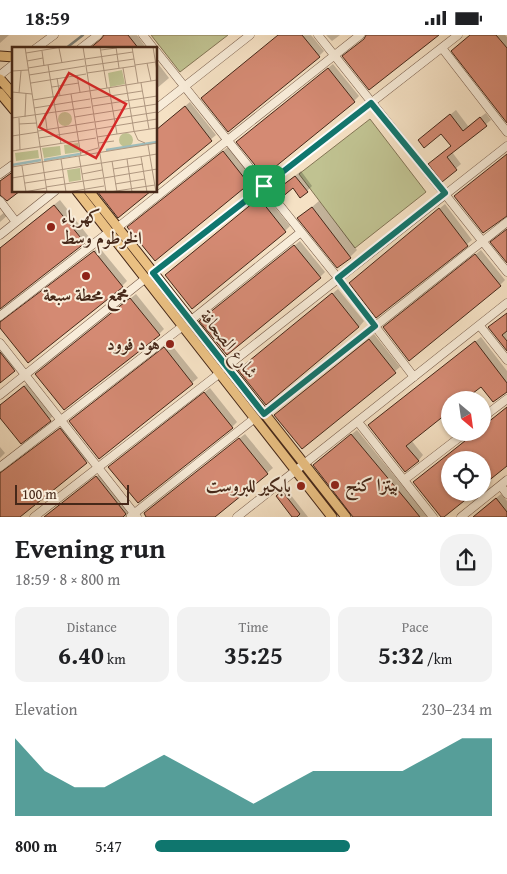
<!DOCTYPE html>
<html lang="en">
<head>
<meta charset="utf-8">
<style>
  :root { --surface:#fff; --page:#f2f2f2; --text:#202124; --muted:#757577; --accent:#0f766e }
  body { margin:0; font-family:"Gentium Book Plus",Amiri,serif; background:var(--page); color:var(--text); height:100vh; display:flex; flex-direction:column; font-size:19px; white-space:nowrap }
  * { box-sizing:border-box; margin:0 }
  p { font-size:16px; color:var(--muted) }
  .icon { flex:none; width:28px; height:28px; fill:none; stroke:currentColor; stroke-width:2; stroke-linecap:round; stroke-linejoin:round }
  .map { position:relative; height:482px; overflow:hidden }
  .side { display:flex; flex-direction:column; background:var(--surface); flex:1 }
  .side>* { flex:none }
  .needle { width:32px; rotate:151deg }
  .tools { position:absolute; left:441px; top:356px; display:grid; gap:10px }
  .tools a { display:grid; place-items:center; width:50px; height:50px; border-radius:50%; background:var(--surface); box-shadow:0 1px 4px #0004; font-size:25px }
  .scale { position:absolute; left:15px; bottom:12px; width:114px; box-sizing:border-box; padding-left:5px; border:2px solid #462819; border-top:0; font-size:14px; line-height:18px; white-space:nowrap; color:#462819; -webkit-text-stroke:4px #f8ecd9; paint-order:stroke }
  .pin { position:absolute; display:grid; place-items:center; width:42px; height:42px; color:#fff; margin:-21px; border-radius:10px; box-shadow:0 2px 8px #0006 }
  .round { display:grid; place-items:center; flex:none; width:52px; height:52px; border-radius:20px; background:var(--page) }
  .headline { display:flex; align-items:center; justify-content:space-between; height:85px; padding:0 15px }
  h1 { font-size:28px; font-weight:800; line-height:38px }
  .metrics { display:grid; grid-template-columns:repeat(3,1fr); gap:8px; height:85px; padding:5px 15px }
  .metrics div { display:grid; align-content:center; border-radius:12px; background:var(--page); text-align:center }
  .metrics b { font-size:25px; font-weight:800 }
  .metrics small { font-size:14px; font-weight:400 }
  .metrics p { font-size:14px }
  .chart { height:140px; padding:10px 15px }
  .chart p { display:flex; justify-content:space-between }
  .chart svg { width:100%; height:90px; margin-top:5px; fill:var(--accent); opacity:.7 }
  ul { padding:0 15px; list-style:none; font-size:16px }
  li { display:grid; grid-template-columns:80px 60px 1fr; align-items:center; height:38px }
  li i { height:12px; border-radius:6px; background:var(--accent) }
  .status { display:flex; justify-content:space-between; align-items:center; height:35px; padding:0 25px; background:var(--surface); direction:ltr }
  .status svg { height:14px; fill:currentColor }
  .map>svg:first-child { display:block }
  .green { fill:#c0c291; stroke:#837555 }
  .shadow { fill:#0003 }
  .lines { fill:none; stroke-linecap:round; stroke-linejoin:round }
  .stream { stroke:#7b817a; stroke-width:2.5 }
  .building { fill:#d48a73; stroke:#462819 }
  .minor-casing { stroke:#725644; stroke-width:9 }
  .major-casing { stroke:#462819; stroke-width:11 }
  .minor { stroke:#f8ecd9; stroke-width:8 }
  .major { stroke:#eac082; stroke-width:9 }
  .route-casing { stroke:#fff; stroke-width:10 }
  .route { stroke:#0f766e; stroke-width:6 }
  .poi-dot { fill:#8f2418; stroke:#f8ecd9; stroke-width:2 }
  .labels { text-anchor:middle; stroke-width:4; stroke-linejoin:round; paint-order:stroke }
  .poi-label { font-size:18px; font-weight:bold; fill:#462819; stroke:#f8ecd9; text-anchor:start }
  .street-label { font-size:18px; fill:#462819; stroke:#f8ecd9 }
  .inset-river { fill:none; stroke:#9ebcbb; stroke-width:2.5 }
  .inset-road { fill:none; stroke:#af9780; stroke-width:1 }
  .view { fill:#d62828; fill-opacity:0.15; stroke:#d62828; stroke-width:2.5 }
  .inset-edge { fill:none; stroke:#462819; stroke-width:2.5 }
</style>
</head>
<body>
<div class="status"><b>18:59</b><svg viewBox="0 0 49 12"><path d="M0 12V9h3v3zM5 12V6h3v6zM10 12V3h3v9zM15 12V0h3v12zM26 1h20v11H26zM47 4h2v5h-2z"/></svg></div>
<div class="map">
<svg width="507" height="482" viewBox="0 0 507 482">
  <rect width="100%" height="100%" fill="#f5e1c4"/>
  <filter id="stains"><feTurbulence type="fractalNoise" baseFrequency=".004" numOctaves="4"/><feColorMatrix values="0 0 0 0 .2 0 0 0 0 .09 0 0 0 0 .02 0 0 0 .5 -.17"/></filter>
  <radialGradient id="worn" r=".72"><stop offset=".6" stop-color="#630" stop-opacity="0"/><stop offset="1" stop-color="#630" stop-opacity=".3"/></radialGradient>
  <path class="green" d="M151 0H228L180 37Z
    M370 84 426 157 355 213 299 139Z"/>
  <path class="shadow" d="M0 0H9L0 8Z
    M106 0H137L147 14H90Z
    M278 0H311L324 16 319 21Z
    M326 0H340L332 6Z
    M471 0H505L507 2V86Z
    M156 26 169 43 156 54Z
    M333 29 359 61 354 66 243 102Z
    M190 67 216 100 156 150V95Z
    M456 75 468 91 486 78 491 85 452 117 461 129 442 145 430 129 452 111 442 97 419 105Z
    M228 112 253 143 248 148 134 187Z
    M301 136 312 151 307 156 293 152 282 151Z
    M264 159 290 191 285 196 171 235Z
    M60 165 89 202 0 273V213Z
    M319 166 357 215 350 222 299 183Z
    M445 169 472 205 376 282 356 243Z
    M7 175 10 178 0 187V181Z
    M300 206 325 237 320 242 206 281Z
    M99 212 127 246 122 251 0 293V278L6 282 10 281Z
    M481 215 505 245 500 250 390 287Z
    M338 254 364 286 359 292 245 330Z
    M136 259 164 294 159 299 42 334Z
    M507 278V314L490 293Z
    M374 299 400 332 302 413 281 375Z
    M481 302 507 336V355L481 350 462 365H450V375L411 405 423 420 418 426 375 385Z
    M0 306 19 330 0 347Z
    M170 308 198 343 99 422 75 381Z
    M31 345 57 378 21 407 0 381V370Z
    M210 353 237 387 232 392 115 427Z
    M507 373V430L482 425H450V458H472L442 481 420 442 476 398H482Z
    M65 389 91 422 18 482H0V430L4 433 9 432Z
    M357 395 428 482H356L319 425Z
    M245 399 273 433 267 438 150 473Z
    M0 412 5 418 0 423Z
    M102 437 136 482H45Z
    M286 454 308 482H295L281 458Z
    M501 459 507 466V482H473Z"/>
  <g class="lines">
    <path class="stream" d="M65 14 83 0"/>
  </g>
  <path class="building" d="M104 0H128L139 14H89L101 4Z
    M278 0H302L320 22 228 97 201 63Z
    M366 0H439L369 55 342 21 364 4Z
    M470 0H496L507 13V88L451 16Z
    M328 33 355 67 264 141 236 107Z
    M185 71 212 106 156 152V95Z
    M450 79 463 96 480 82 487 91 447 122 457 135 442 147 428 129 451 111 441 99 424 113 418 105Z
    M223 116 249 149 155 226 127 192Z
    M507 119V181L483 198 454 161Z
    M14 136V156H20L7 166 0 160V146Z
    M295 141 308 157 300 163 293 153 281 163 275 156Z
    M97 156H151L118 183Z
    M259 163 286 197 192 274 165 240Z
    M54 170 85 208 0 274V213Z
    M312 172 351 223 337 233 297 183Z
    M439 173 468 211 376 283 349 248Z
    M507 194V228L490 207Z
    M294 210 321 243 227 320 199 286Z
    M94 216 123 252 28 328 0 293V287Z
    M475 219 501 251 409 326 383 292Z
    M332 258 359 292 266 370 238 335Z
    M130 263 160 300 64 375 35 339Z
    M507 278V296L502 300 507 306V316L488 292Z
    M369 304 396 338 302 414 274 380Z
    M475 306 507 348V357L493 367 481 352 464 365H450V376L406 411 419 426 405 437 368 390Z
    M164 312 193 349 99 424 69 386Z
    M0 317 15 336 0 348Z
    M24 351 51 386 21 409 0 383V370Z
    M204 357 233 393 138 468 108 432Z
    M507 372V431L482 451V425H450V458H474L444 482H441L413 447 475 398H482V392Z
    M60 393 87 428 20 482H0V438Z
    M351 399 407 466 420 482H353L313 430Z
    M239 403 268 439 215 482H146L144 478Z
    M96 441 126 479 123 482H44Z
    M282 456 300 479 297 482H292L276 461Z
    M496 463 507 477V482H473Z"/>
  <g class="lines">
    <defs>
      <path id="minor" d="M143 0 154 14
        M318 0 507 237
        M442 13 507 97
        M35 14 54 0
        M80 14 98 0
        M156 16 338 243 414 342
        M0 40 14 29
        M156 74 250 0
        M0 139 14 129
        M0 166 16 187
        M117 193 360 0
        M0 200 55 156
        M153 238 458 0
        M0 281 109 197
        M190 286 301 197
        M480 291 507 325
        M0 308 137 482
        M226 332 507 111
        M0 360 146 243
        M264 379 507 187
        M482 383 507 364
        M358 387 433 482
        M0 432 183 291
        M404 445 465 398
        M501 451 507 459
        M131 481 255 383
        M34 482 220 338
        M237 482 507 268
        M461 482 507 445"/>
      <path id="major" d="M0 21 14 22
        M0 44 14 60
        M0 58 14 75
        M77 156 332 482
        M89 156 346 482"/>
    </defs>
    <use href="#minor" class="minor-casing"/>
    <use href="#major" class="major-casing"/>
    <use href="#minor" class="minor"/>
    <use href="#major" class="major"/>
  </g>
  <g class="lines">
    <defs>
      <path id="route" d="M371 68 445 158 338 243 375 291 264 379 153 238Z"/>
    </defs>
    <use href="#route" class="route-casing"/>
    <use href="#route" class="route"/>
  </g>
  <g class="poi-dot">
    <circle cx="51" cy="192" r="5"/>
    <circle cx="86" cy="241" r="5"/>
    <circle cx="170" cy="309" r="5"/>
    <circle cx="335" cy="450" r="5"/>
    <circle cx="301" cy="451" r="5"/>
  </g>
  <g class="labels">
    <g class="poi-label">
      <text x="61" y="188">كهرباء<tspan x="61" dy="21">الخرطوم وسط</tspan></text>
      <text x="86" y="266" text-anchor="middle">مجمع محطة سبعة</text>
      <text x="160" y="315" text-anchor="end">هود فوود</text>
      <text x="345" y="456">بيتزا كنج</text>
      <text x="291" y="457" text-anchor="end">بابكير للبروست</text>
    </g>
    <g class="street-label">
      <text transform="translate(229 309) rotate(52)" y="6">شارع الصحافة</text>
    </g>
  </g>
  <g transform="translate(12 12)">
    <rect width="145" height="145" fill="#f5e1c4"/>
    <path d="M110 23 113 37 98 40 96 26ZM46 72a7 7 0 1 1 14 0a7 7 0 1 1-14 0ZM107 93a7 7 0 1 1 14 0a7 7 0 1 1-14 0ZM66 96 68 105 53 107 52 98ZM48 99 49 108 32 111 30 101ZM26 103 27 111 4 114 3 106ZM68 121 69 133 57 135 55 123Z" fill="#c0c291"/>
    <path class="inset-river" d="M94 103 145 95M32 113 68 107M0 118 29 113"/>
    <path class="inset-road" d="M13 0 35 145M71 0 94 145M88 0 95 41M104 0 107 21M120 0 126 36M141 0 145 24M47 1 50 16M89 3 104 1M30 4 32 19M14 6 50 0M73 12 121 5M15 14 31 11M135 16 139 34M36 18 49 97M123 18 144 15M74 19 122 12M16 21 72 12M111 21 122 84 126 93 133 96M0 24 16 23M75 26 123 19M17 28 73 19M65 28 68 45M45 31 48 49M19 36 74 27M129 36 137 82M40 40 67 36M97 41 105 87M0 45 20 47M7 46 9 24M59 47 69 109M79 52 130 44M21 53 145 33M81 59 145 49M22 61 78 52M33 67 35 82M82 67 145 57M13 70 14 46M63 70 81 67M0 71 79 60M7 71 8 103M83 75 145 65M7 77 25 76M84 82 145 72M26 84 82 75M0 89 26 85M85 90 145 81M27 91 83 82M86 96 102 94M136 98 144 145M0 104 84 91M69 106 86 101M67 109 73 145M129 110 135 145M49 112 54 145M115 112 120 145M100 114 105 145M90 116 145 107M10 119 14 145M0 120 145 96M101 122 131 117M70 127 90 123M0 131 89 116M92 131 145 122M13 136 52 130M103 137 133 132M34 140 91 131M12 145 34 141M56 145 92 139M98 145 143 138"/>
    <path class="view" d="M57 26 114 57 84 111 27 80Z"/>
    <rect width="145" height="145" class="inset-edge"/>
  </g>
  <rect width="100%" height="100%" filter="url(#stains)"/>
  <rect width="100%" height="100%" fill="url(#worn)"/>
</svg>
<div class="tools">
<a><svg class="needle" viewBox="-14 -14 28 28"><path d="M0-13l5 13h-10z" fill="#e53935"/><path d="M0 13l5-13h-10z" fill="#757577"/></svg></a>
<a><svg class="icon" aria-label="locate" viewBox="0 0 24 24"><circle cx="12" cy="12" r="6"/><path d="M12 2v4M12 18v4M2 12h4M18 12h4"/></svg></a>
</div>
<div class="scale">100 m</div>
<div class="pin" style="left:264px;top:151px;background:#1e9e55"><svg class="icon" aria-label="arrive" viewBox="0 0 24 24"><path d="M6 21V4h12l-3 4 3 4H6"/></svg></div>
</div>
<section class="side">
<div class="headline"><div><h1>Evening run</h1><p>18:59 · 8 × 800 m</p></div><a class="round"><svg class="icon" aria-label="share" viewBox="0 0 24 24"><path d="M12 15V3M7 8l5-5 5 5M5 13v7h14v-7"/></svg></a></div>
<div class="metrics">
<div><p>Distance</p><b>6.40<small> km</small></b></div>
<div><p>Time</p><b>35:25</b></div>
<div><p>Pace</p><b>5:32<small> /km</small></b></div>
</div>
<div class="chart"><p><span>Elevation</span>230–234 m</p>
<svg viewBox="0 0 160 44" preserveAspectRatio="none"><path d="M0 44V6L10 22L20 30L30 30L40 22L50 14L60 22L70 30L80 38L90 30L100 22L110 22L120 22L130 22L140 14L150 6L160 6V44z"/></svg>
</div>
<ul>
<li><b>800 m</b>5:47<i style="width:58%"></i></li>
</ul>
</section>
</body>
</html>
